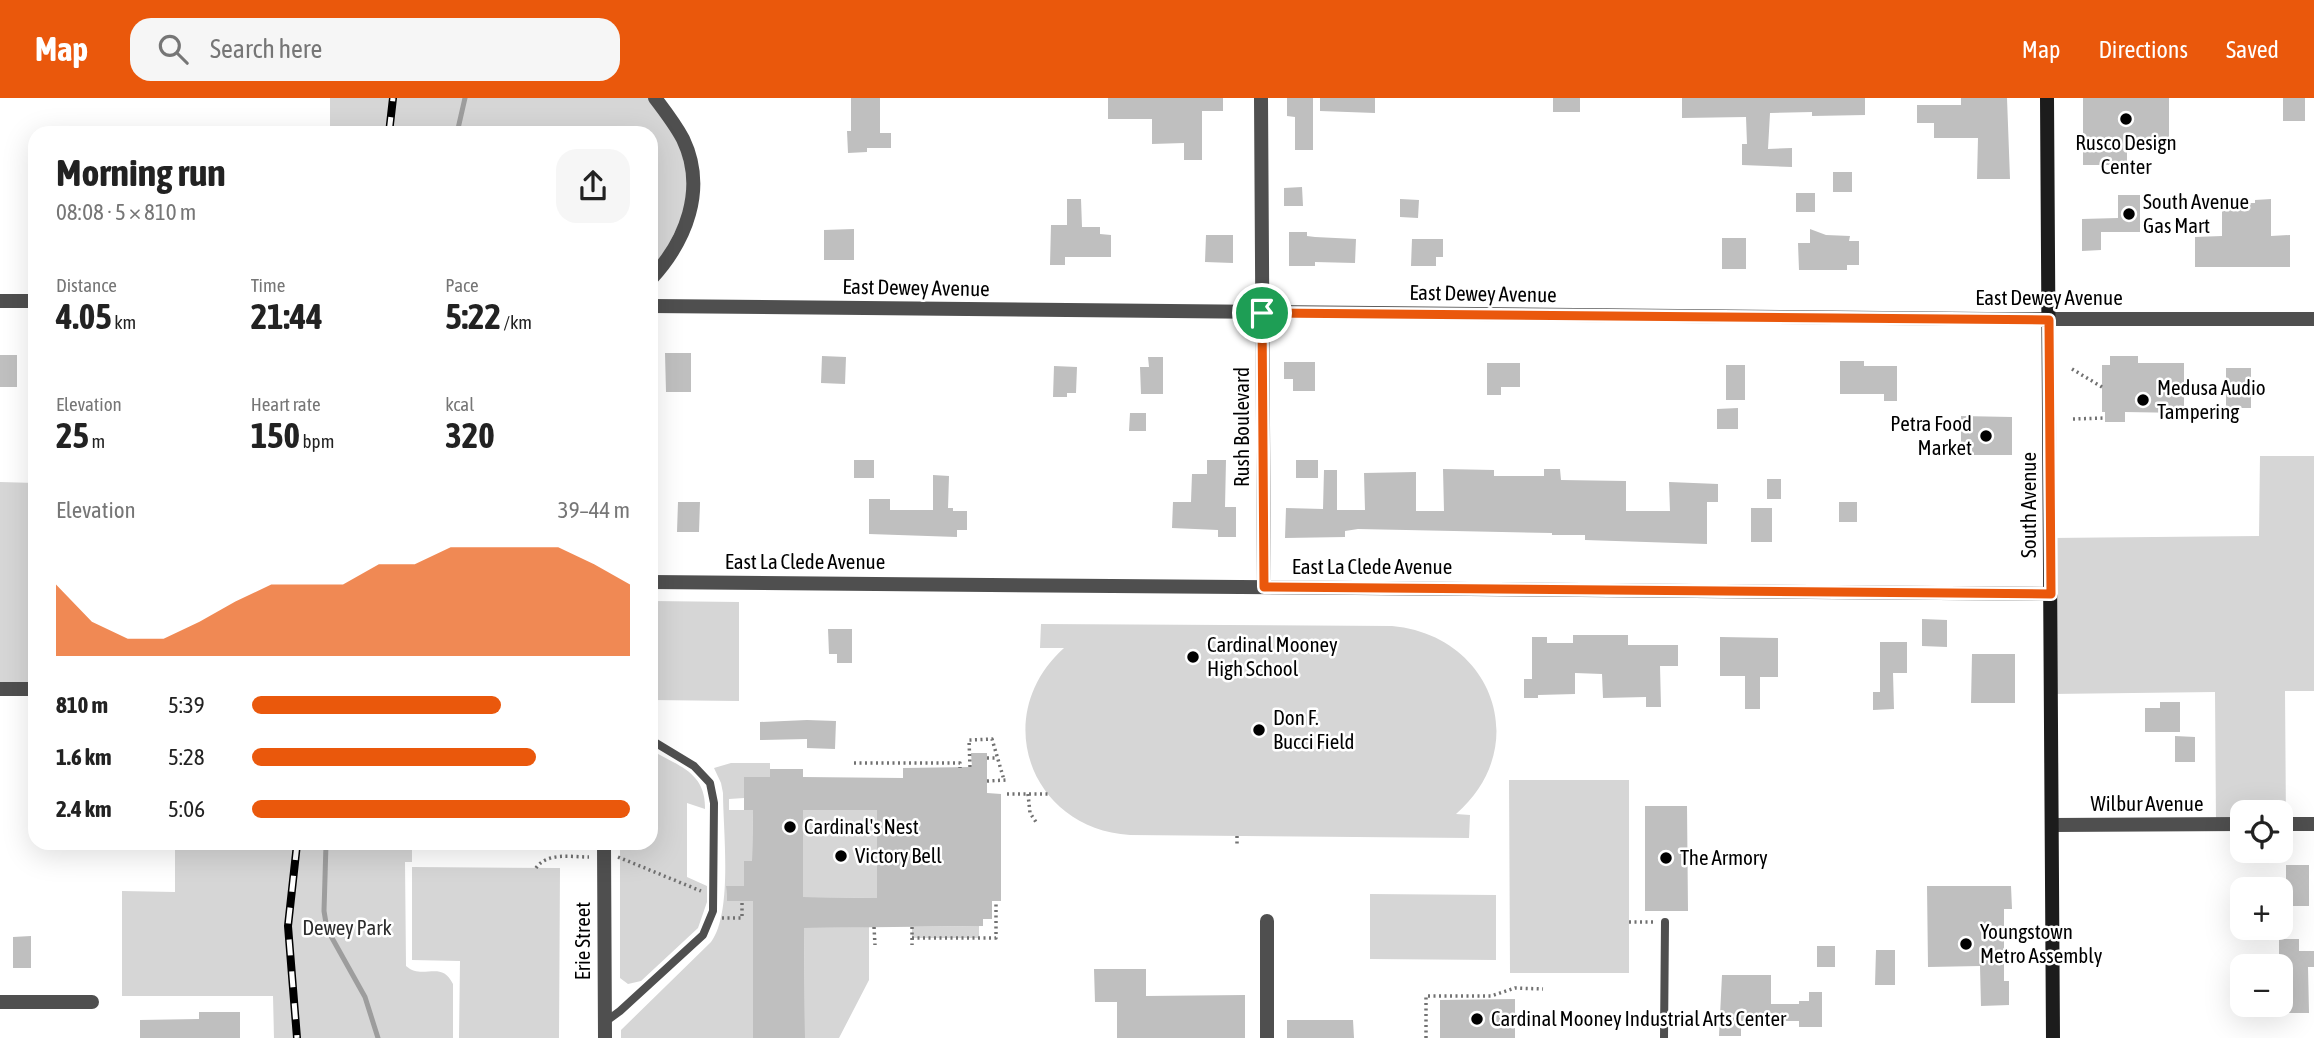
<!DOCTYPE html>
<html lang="en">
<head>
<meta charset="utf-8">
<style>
  :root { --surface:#fff; --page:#f6f6f6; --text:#222; --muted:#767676; --accent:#ea580c }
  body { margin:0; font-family:"Asap Condensed",sans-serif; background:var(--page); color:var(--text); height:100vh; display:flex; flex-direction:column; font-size:26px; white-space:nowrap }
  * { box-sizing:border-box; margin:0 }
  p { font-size:23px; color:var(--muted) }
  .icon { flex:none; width:38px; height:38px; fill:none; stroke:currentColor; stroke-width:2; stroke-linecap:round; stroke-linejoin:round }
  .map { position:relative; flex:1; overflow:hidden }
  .drawer { position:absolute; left:28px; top:28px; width:630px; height:724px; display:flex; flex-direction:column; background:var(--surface); border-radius:21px; box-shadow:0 7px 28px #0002 }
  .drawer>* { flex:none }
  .fabs { position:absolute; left:2230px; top:702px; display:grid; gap:14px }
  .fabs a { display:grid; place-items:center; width:63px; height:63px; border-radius:14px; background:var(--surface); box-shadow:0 7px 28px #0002; font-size:35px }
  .pin { position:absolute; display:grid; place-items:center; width:60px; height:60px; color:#fff; margin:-30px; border:4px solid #fff; border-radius:50%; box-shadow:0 2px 7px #0007 }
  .round { display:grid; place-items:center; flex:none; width:74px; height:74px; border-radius:21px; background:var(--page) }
  .head { display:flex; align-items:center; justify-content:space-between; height:119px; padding:0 28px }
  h1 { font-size:38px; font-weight:700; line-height:52px }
  .metrics { display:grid; grid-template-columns:repeat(3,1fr); gap:10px; height:119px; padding:7px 28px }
  .metrics div { display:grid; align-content:center }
  .metrics b { font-size:35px; font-weight:700 }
  .metrics small { font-size:19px; font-weight:400 }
  .metrics p { font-size:19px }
  .chart { height:196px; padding:14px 28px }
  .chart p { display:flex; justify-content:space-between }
  .chart svg { width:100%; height:126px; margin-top:7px; fill:var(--accent); opacity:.7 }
  ul { padding:0 28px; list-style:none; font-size:23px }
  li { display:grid; grid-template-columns:112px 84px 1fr; align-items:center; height:52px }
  li i { height:18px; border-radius:9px; background:var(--accent) }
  header { display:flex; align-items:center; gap:42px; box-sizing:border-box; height:98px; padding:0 35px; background:var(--accent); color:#fff }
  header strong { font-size:33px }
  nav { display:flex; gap:38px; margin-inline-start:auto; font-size:24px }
  .search { width:490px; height:63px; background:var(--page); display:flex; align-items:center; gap:18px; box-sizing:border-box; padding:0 24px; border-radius:21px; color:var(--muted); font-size:26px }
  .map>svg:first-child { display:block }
  .green { fill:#d6d6d6 }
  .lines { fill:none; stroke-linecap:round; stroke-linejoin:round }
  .stream { stroke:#9d9d9d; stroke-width:5 }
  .building { fill:#bfbfbf; fill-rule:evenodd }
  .path { stroke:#717171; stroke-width:3.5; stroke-dasharray:2 3.5; stroke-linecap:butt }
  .service { stroke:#4f4f4f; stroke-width:8 }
  .minor { stroke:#4f4f4f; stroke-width:14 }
  .tertiary { stroke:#4f4f4f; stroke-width:14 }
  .secondary { stroke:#1c1c1c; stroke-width:14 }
  .rail-casing { stroke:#000; stroke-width:8 }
  .rail { stroke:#fff; stroke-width:5; stroke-dasharray:16; stroke-linecap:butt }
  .route-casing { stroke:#fff; stroke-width:14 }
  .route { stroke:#ea580c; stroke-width:9 }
  .poi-dot { fill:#000; stroke:#fff; stroke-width:2.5 }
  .labels { text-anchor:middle; stroke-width:5; stroke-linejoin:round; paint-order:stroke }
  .poi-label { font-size:21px; fill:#000; stroke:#fff; text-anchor:start }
  .street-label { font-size:21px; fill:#000; stroke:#fff }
  .park-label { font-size:21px; fill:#2d2d2d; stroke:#fff }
</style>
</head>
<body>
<header>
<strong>Map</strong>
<div class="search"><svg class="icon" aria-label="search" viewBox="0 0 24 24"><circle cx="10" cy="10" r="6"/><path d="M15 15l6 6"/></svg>Search here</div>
<nav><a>Map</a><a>Directions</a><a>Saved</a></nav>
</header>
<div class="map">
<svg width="2314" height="940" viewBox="0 0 2314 940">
  <rect width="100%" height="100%" fill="#fff"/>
  <path class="green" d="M330 0H655L674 27 693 98 651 181V35H330Z
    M2260 358H2314V593H2285L2286 726H2280V714H2242V726H2216L2215 594 2051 596 2050 440 2259 438Z
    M0 384 35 385V591H0Z
    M651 503 739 504V603L651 602Z
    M1041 526 1392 528C1492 537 1534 648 1456 716L1470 717 1469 740 1130 737C1030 731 989 617 1064 550H1040Z
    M651 652C678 668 706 674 705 711L687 705V779L707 788V804L698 830 641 883 628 886 620 880V746H651Z
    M731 665H770V679H744V700L729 701V712H753L752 763H745L744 788H726L727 803H757L753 813V940H621V932L711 844C733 814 723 733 723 695L721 685 714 670Z
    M1509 682H1629V875H1510Z
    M803 712H877V800L803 799Z
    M175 746H412V764H405L406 868C423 883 441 861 453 886V940H274L273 898H122V793L175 794Z
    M412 769 560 770 559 940H459L460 863 412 862Z
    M1370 796 1496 797V862L1370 861Z
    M979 828V840H912V829Z
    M869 829V882L839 940H805L804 830Z"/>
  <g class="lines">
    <path class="stream" d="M457 35 465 0
      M326 746 324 813 327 831 365 899 378 940"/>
  </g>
  <path class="building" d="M851 0H880V35H891V50H867V54L848 55 847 33H851Z
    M1108 0H1223V13H1202V62H1184V45L1152 46V21H1108Z
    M1287 0H1313V52H1295V19L1287 18Z
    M1320 0H1375V15L1320 13Z
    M1553 0H1580V14H1553Z
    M1682 0H1865V17L1812 18V14L1770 15 1768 51 1792 50V69L1742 67V46H1747L1746 19 1682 20Z
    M1961 0H2007L2010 81H1977L1978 40H1934V25H1917V7H1961Z
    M2083 0H2169V42H2127V67H2083Z
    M2283 0H2305V23H2283Z
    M1833 74H1852V94H1833Z
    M1302 89 1303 108H1284V90Z
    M1796 95H1815V114H1796Z
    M2118 97H2140V134H2101V152L2082 153V121L2118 120Z
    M1067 101H1081L1082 129H1100V136L1111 137V159H1065V167H1050L1051 127H1067Z
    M1400 101 1419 102 1418 120 1400 119Z
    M2271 101V138L2290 137V169H2195V139L2222 138V105H2255V102Z
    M854 131V162H824V132Z
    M1810 131 1826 137 1850 138 1849 143H1859V167H1847V172H1799L1798 145H1810Z
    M1289 134H1307V138L1315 139 1356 141 1355 165 1315 164V168H1289Z
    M1206 137H1233V165L1205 164Z
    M1722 140H1746V171H1722Z
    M1412 141H1443V159H1436V168H1411Z
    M665 255H691V294H666Z
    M0 257H17V289H0Z
    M822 258 846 259 845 286 821 285Z
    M2110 258H2138V265H2184V315L2125 314V324H2105V314H2102V267H2110Z
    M1148 259H1163V296H1141L1140 269H1149Z
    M1840 263H1864V268H1897V303H1884V296H1840Z
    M1284 264H1315V293H1293V281H1284Z
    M1487 265H1520V289H1501V297H1487Z
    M1726 267H1745V302H1726Z
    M1054 268 1077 269 1076 295H1067V299H1053Z
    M2226 270H2251V310H2226Z
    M1738 310V331H1717V311Z
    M1130 315H1146V333H1129Z
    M1961 318 2012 319V357H1961Z
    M854 362H874V380H854Z
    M1207 362H1226L1225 409H1236V439H1218V432L1172 430 1173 404H1191L1192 376H1207Z
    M1296 362H1318V380H1296Z
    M1443 371 1494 372V378H1544V371H1560L1561 382 1626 383V413H1670L1669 384 1718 386V404H1707V446L1585 442V437H1552V435L1358 431 1345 433V439L1285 440 1286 410 1323 411 1324 372H1337V412H1365L1364 375 1416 374V413H1444Z
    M933 377 949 378 948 410H953V413H967V432H957V439L869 436V401H890V412H933Z
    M1767 381H1781V401H1767Z
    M678 404H700L699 434H677Z
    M1839 404H1857V424H1839Z
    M1751 410H1772V444H1751Z
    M1922 521 1947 522V549L1922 548Z
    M828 531H852V565H837V556H829Z
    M1573 537H1628V547H1678V568H1660L1661 609H1646V599L1603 600 1602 576 1575 575V596L1538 597V600H1524V581H1532V539H1547V545H1573Z
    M1720 539 1778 540V579H1760V611H1745V578H1720Z
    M1880 544H1907V575H1893L1894 611 1873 612V594H1880Z
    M1972 556H2015V605H1971Z
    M2160 604H2180V634H2145V610H2160Z
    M807 622 836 623 835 651 807 650V641L760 642V624Z
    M2175 638 2195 639V664H2175Z
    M971 655H987V695L1001 696V803H992V821H983V828L804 830 805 940H753V803H727L726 788H744V763H752L753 712H744V679H770V671H803V679L903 680V670L972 669ZM803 712H877V800L803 799Z
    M1645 708H1687L1688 813H1645Z
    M2286 767H2309V808H2280V785H2286Z
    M1927 788H2011L2012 811H2004V883H2009V907L1981 908 1980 868 1928 869Z
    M31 838V870H13V839Z
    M2279 841H2299V853H2314V869H2308L2309 915H2286L2285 860H2279Z
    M1817 848H1835V869H1817Z
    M1876 852H1895V887H1875Z
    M1094 871H1146V898L1245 897V940H1117V904H1095Z
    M1722 877H1771V906H1799V903H1809V894H1822V929H1799V923H1741V938H1719Z
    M1515 901V940H1440V902Z
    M199 914H240V940H140V922L199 921Z
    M1287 922H1353L1354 940H1287Z"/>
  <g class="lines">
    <path class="path" d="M2072 271 2102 289
      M2073 321 2105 320
      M987 660H998
      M854 665H960V670
      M970 669 969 642 992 641 1004 682
      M987 683 1007 682
      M1007 696H1048
      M1028 696 1030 715 1036 724
      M1237 738V749
      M618 759 701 793
      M536 770C547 754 571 759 589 759
      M722 820H742V803
      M1629 824H1655
      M874 829 875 847
      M912 829V847
      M912 840H996V803
      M1426 940V898H1491L1515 890 1543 891"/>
    <path class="service" d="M605 924 620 913 703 837 713 813 714 705 710 685 694 668 651 642
      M1664 940 1665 824"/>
    <path class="minor" d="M1261 0 1264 489
      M651 181C686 143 707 91 683 41 675 26 665 13 655 0
      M651 484 2051 496
      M0 591H35
      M2280 726H2314
      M2052 727 2242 726
      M604 746 605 940
      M1267 823V940
      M0 904H92"/>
    <path class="tertiary" d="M0 203H35
      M651 208 1987 221H2314"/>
    <path class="secondary" d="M2047 0 2053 940"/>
    <defs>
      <path id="rail" d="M389 35 393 0
        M297 746 288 828 297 940"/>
    </defs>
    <use href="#rail" class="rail-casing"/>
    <use href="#rail" class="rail"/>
  </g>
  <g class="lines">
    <defs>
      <path id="route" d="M1262 215 2049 222 2051 496 1264 489Z"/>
    </defs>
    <use href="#route" class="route-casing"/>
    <use href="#route" class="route"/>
  </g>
  <g class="poi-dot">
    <circle cx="2126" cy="21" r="7"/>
    <circle cx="2129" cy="116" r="7"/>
    <circle cx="2143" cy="302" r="7"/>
    <circle cx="1986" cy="338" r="7"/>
    <circle cx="1193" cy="559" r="7"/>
    <circle cx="1259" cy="632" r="7"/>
    <circle cx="790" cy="729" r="7"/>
    <circle cx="841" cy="758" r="7"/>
    <circle cx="1666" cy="760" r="7"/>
    <circle cx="1966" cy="846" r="7"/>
    <circle cx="1477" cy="921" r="7"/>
  </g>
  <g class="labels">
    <g class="poi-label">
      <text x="2126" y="52" text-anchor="middle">Rusco Design<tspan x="2126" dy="24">Center</tspan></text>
      <text x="2143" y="111">South Avenue<tspan x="2143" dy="24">Gas Mart</tspan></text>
      <text x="2157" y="297">Medusa Audio<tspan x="2157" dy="24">Tampering</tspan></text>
      <text x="1972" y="333" text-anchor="end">Petra Food<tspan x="1972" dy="24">Market</tspan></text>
      <text x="1207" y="554">Cardinal Mooney<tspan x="1207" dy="24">High School</tspan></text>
      <text x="1273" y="627">Don F.<tspan x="1273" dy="24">Bucci Field</tspan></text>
      <text x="804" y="736">Cardinal's Nest</text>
      <text x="855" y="765">Victory Bell</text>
      <text x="1680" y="767">The Armory</text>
      <text x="1980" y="841">Youngstown<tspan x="1980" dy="24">Metro Assembly</tspan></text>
      <text x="1491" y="928">Cardinal Mooney Industrial Arts Center</text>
    </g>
    <g class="street-label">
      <text transform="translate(916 190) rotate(1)" y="7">East Dewey Avenue</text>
      <text transform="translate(1483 196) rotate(1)" y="7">East Dewey Avenue</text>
      <text x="2049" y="207">East Dewey Avenue</text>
      <text transform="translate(1242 329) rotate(-90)" y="7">Rush Boulevard</text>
      <text transform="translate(2029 407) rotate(-90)" y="7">South Avenue</text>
      <text x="805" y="471">East La Clede Avenue</text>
      <text x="1372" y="476">East La Clede Avenue</text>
      <text x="2147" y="713">Wilbur Avenue</text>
      <text transform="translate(583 843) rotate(-90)" y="7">Erie Street</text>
    </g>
    <g class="park-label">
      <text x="347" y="837">Dewey Park</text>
    </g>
  </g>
</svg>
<div class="fabs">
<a><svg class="icon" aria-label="locate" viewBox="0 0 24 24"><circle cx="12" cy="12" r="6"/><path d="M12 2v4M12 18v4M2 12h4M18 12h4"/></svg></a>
<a>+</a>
<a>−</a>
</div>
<div class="pin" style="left:1262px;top:215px;background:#1e9e55"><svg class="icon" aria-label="arrive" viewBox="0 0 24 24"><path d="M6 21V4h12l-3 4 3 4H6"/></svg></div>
<section class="drawer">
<div class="head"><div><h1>Morning run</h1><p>08:08 · 5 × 810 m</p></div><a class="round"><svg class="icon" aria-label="share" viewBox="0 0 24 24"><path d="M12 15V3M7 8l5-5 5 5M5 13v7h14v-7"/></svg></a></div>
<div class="metrics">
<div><p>Distance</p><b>4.05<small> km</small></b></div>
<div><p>Time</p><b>21:44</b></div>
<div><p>Pace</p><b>5:22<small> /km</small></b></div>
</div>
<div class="metrics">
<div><p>Elevation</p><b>25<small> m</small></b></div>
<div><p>Heart rate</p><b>150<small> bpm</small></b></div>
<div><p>kcal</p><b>320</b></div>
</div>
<div class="chart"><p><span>Elevation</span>39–44 m</p>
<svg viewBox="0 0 160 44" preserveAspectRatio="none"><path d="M0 44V19L10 32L20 38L30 38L40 32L50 25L60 19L70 19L80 19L90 12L100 12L110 6L120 6L130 6L140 6L150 12L160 19V44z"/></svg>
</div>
<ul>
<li><b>810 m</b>5:39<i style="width:66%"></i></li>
<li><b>1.6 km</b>5:28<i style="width:75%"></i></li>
<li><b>2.4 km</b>5:06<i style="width:100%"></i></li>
</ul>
</section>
</div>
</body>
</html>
